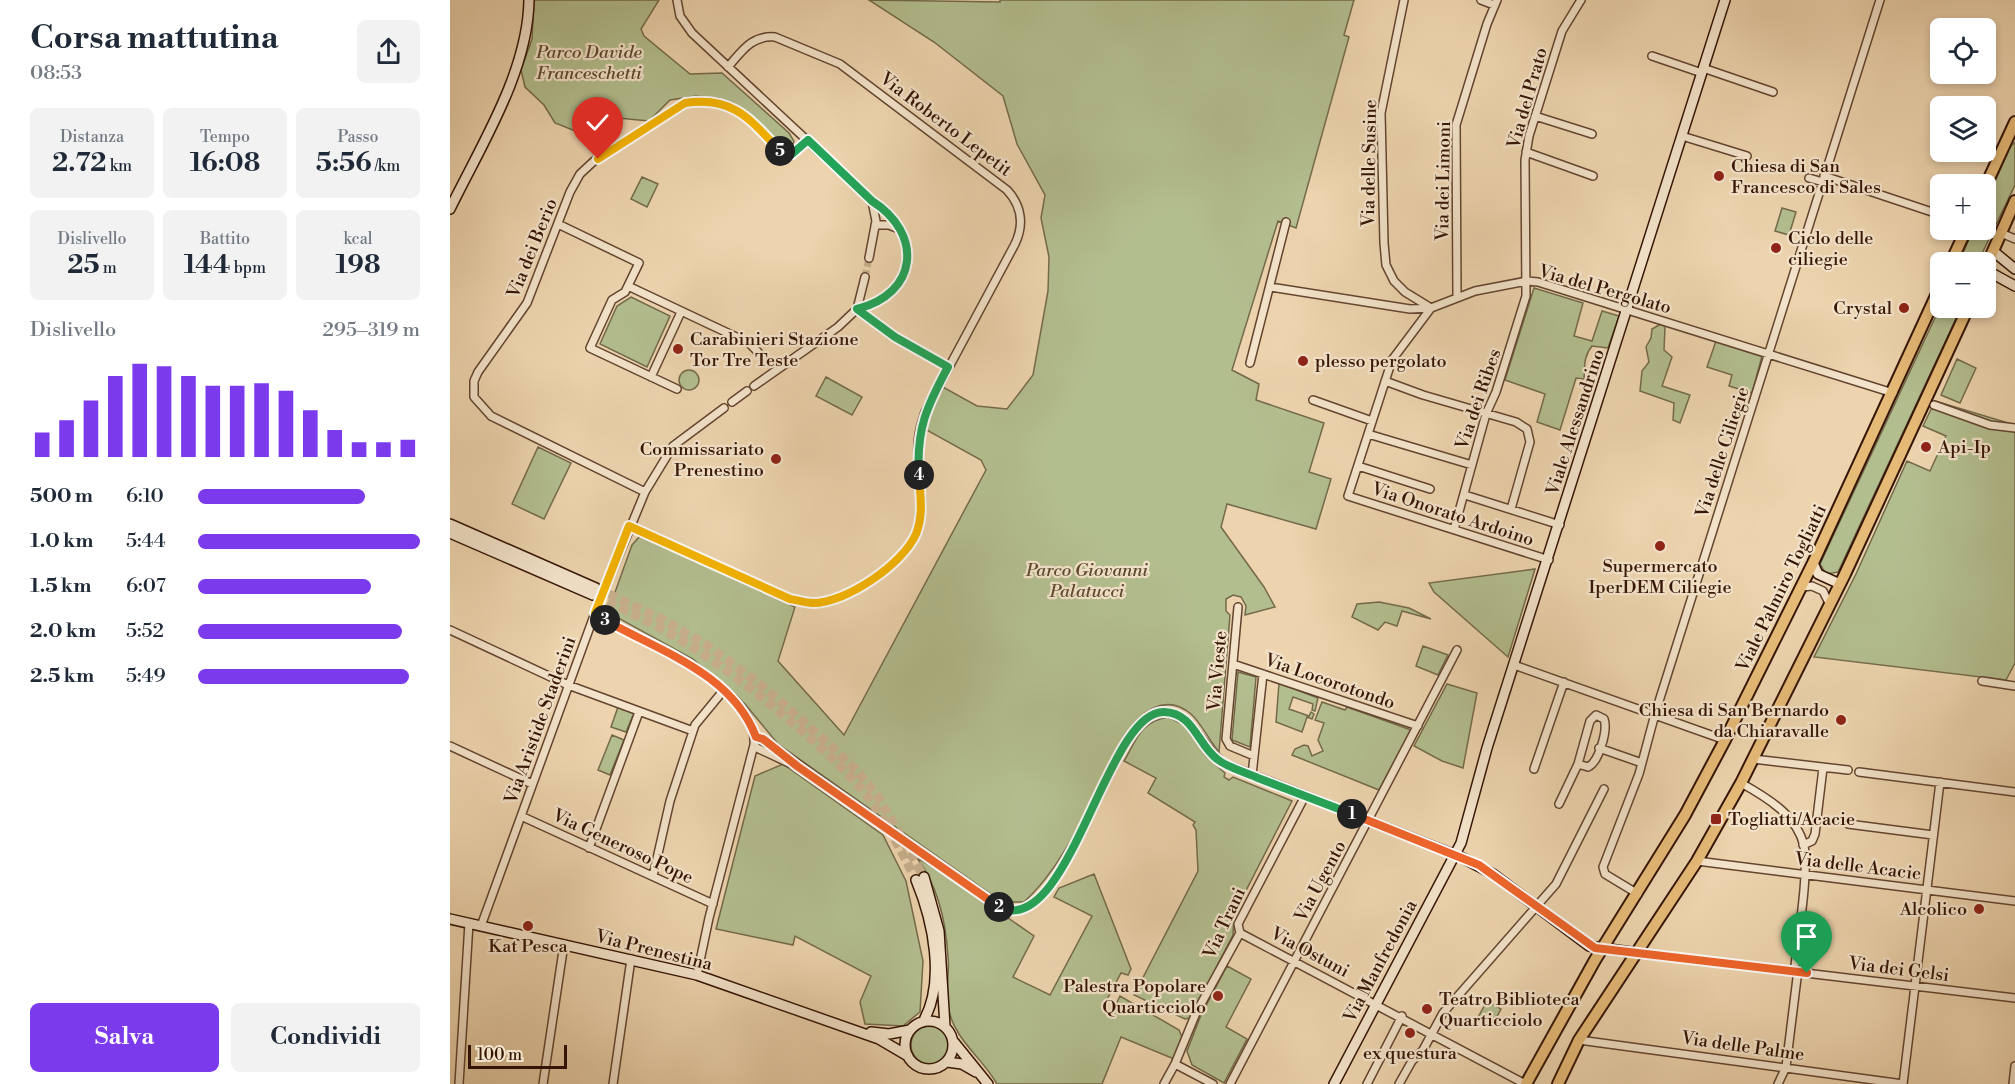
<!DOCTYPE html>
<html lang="it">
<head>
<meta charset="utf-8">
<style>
  :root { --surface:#fff; --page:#f2f2f3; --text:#1f2937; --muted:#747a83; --accent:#7c3aed }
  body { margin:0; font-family:"Libre Bodoni",serif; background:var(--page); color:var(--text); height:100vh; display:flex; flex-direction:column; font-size:22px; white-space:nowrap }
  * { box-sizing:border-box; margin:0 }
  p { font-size:20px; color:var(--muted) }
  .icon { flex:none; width:33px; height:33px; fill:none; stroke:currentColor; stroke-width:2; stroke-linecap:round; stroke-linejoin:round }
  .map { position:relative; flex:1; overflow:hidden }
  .details { display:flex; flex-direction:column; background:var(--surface); width:450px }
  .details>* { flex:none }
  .tools { position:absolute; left:1480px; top:18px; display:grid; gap:12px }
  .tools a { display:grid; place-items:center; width:66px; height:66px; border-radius:9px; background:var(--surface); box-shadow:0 3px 9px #0003; font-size:30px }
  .scale { position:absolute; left:18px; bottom:15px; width:99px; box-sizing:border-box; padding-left:6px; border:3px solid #351505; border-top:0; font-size:16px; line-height:21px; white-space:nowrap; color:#351505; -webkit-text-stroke:4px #f3e3ca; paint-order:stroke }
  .pin { position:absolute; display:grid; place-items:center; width:51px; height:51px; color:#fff; margin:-62px -26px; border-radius:50% 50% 50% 0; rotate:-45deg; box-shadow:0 0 6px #0007 }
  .pin .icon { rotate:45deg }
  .km { position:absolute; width:30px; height:30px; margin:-15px; border-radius:50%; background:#222; color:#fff; font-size:16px; line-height:30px; text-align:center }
  .round { display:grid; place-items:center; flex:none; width:63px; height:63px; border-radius:9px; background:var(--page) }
  .head { display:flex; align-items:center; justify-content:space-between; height:102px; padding:0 30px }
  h1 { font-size:33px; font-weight:800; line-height:45px }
  .metrics { display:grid; grid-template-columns:repeat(3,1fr); gap:9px; height:102px; padding:6px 30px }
  .metrics div { display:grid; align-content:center; border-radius:9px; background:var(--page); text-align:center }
  .metrics b { font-size:26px; font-weight:800 }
  .metrics small { font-size:16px; font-weight:400 }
  .metrics p { font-size:16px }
  .chart { height:168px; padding:12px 30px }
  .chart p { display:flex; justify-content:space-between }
  .chart svg { width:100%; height:108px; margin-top:6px; stroke:var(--accent); stroke-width:6 }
  .action { display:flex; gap:12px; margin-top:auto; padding:12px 30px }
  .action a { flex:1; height:69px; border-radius:9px; background:var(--accent); color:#fff; font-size:24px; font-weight:800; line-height:69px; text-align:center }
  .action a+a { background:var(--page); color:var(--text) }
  ul { padding:0 30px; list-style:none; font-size:20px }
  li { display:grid; grid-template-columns:96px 72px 1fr; align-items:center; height:45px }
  li i { height:15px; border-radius:8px; background:var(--accent) }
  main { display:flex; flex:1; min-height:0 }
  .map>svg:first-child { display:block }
  .green { fill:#b3be8f; stroke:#746a4a; stroke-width:1.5 }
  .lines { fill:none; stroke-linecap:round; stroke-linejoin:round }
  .street-tunnel { stroke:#c8ae8c; stroke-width:7; stroke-dasharray:7 3.5; stroke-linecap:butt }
  .secondary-tunnel { stroke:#c8ae8c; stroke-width:9; stroke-dasharray:9 4.5; stroke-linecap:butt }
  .street-casing { stroke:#63452f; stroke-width:10 }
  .secondary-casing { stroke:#351505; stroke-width:12 }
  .primary-casing { stroke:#351505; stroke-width:14 }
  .street { stroke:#f3e3ca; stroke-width:7 }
  .secondary { stroke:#f3e3ca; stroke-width:9 }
  .primary { stroke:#e6ba77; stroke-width:10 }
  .split-1-casing { stroke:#fff; stroke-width:12 }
  .split-2-casing { stroke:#fff; stroke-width:12 }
  .split-3-casing { stroke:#fff; stroke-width:12 }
  .split-4-casing { stroke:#fff; stroke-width:12 }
  .split-5-casing { stroke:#fff; stroke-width:12 }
  .split-6-casing { stroke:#fff; stroke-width:12 }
  .split-1 { stroke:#f0652b; stroke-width:8 }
  .split-2 { stroke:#22a559; stroke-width:8 }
  .split-3 { stroke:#f0652b; stroke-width:8 }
  .split-4 { stroke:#f5b400; stroke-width:8 }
  .split-5 { stroke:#22a559; stroke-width:8 }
  .split-6 { stroke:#f5b400; stroke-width:8 }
  .poi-dot { fill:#8f2418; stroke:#f3e3ca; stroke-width:2 }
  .labels { text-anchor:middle; stroke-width:4.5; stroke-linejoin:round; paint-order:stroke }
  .park-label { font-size:18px; font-style:italic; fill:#5b482e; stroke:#f3e3ca }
  .street-label { font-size:18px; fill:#351505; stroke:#f3e3ca }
  .poi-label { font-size:18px; fill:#351505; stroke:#f3e3ca; text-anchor:start }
</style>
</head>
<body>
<main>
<section class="details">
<div class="head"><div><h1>Corsa mattutina</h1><p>08:53</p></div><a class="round"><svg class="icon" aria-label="share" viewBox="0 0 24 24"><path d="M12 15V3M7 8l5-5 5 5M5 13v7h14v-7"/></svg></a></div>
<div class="metrics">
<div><p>Distanza</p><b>2.72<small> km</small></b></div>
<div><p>Tempo</p><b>16:08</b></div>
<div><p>Passo</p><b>5:56<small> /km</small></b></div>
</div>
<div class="metrics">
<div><p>Dislivello</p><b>25<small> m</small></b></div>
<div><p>Battito</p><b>144<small> bpm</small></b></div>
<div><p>kcal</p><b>198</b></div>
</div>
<div class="chart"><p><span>Dislivello</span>295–319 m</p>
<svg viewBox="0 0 160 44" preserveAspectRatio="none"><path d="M5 44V34M15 44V29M25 44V21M35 44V11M45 44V6M55 44V7M65 44V11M75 44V15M85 44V15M95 44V14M105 44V17M115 44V25M125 44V33M135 44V38M145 44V38M155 44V37"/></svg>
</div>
<ul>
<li><b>500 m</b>6:10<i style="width:75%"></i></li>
<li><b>1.0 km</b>5:44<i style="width:100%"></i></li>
<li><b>1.5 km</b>6:07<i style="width:78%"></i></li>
<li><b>2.0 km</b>5:52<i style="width:92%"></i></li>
<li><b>2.5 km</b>5:49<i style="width:95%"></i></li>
</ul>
<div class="action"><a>Salva</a><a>Condividi</a></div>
</section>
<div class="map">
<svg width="1565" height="1084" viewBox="0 0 1565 1084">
  <rect width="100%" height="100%" fill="#edd4ae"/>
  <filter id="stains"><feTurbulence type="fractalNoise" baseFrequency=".00333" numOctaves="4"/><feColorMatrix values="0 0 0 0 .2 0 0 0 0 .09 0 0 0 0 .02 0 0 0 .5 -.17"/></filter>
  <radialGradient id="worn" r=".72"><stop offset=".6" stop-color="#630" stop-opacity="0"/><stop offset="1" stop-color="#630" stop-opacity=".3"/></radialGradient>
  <path class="green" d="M84 0H209L191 29 194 36 240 74 272 73 339 133 344 141 342 147 333 146 283 103 268 98 246 96 220 100 199 121 168 118 161 126 133 134 105 123 94 105 75 87 71 70 82 39Z
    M419 0 550 2V0H904L894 35 899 37 846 228 828 221 782 370 809 384 806 400 874 423 859 472 881 479 866 529 777 504 771 527 814 587 825 607 795 615 796 606 791 597 783 595 776 599V611L780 615 769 752C759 740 751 723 741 714 715 692 689 713 675 735 647 787 617 864 574 902H555L542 895 328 744 295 704 243 659 168 618 159 609 182 545 191 535 345 607 328 661 394 735 536 470 531 460 473 428 493 387 527 406 557 409 583 375 598 291 599 257 591 218 595 195 567 144 553 96 484 42Z
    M1565 142V185L1528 262H1509L1523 230H1536V202L1560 147Z
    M192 177 208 184 197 207 181 199Z
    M1332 208 1346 212 1339 235 1325 231Z
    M1084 288 1133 303 1124 336 1142 341 1152 311 1169 316 1158 348 1142 346C1133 357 1135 367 1134 379L1126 378 1110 430 1087 422 1095 394 1055 380Z
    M181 297 220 316 197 367 150 344 167 306Z
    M1491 305V308H1511L1388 572 1376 574 1370 564Z
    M1211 324 1215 327 1214 350 1222 357 1212 386 1240 395 1230 423 1223 420 1224 403 1190 391 1192 371 1199 362 1196 347 1201 338 1202 329Z
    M1266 341 1312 356 1302 393 1279 386 1282 375 1257 367Z
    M1507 359 1526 368 1510 403 1491 395Z
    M229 380a10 10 0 1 1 20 0a10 10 0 1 1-20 0Z
    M376 377 412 397 402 415 366 396Z
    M1485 401 1565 425V663L1556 680 1364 657 1406 574 1457 461 1480 471 1496 436 1473 426Z
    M88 447 121 463 94 519 62 504Z
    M1085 569 1058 657 984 592 979 583Z
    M929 602 959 608 981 619 952 611 947 626 935 622 928 630 902 617 907 604Z
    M973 646 998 655 988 675 966 666Z
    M788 672 806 677 800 747 782 740Z
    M829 683 868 698 865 711 862 710 863 704 843 697 839 709 859 716 861 712 864 714 862 719 857 717 852 732 826 722Z
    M997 684 1027 693 1013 768 992 761 964 746Z
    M872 702 895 710 897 707 961 730 929 790 842 755 845 749 854 745 858 746 862 756 873 751 868 740 874 723 865 720Z
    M168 707 184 713 176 732 161 727Z
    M718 717 734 725 756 756 775 773 774 777 779 780 783 777 842 801 784 914 783 935 740 1018 735 1019 684 995 748 871 746 830 743 825 745 822 698 793 706 778 674 761C687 739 690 722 718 717Z
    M162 735 174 740 160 775 148 770Z
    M333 764 433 835 456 881 473 961 470 1012 453 1026 415 1024 410 1002 421 976 345 936 343 945 266 929 305 776Z
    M467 858 489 870 584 936 563 977 600 995 642 916 604 897 609 888 644 874 681 969 678 975 671 973 653 1007 656 1012 662 1013 670 996 729 1030 732 1037 724 1059 671 1037 652 1084H547C532 1057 504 1040 498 1007 495 991 500 973 498 957 496 922 488 886 467 858Z
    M777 966 801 979 776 1027 797 1039 774 1083 742 1065 737 1051 751 1015Z
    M1037 1001 1051 1009 1042 1026 1027 1019Z
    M461 1045a19 19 0 1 1 38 0a19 19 0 1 1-38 0Z"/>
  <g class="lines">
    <path class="street-tunnel" d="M415 277 419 258"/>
    <path class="secondary-tunnel" d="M146 588 212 619 257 645 312 686 371 737 407 771 427 795 474 877
      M145 596C224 631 275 665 340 721 369 745 398 771 421 801 439 826 452 853 466 880"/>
    <defs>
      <path id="street" d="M227 0 230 16 242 33 422 201 426 221 419 258
        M954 0 931 113 934 243 936 265 944 281 955 292 981 308
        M1031 0 1044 5
        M1202 56 1252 73
        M1253 68 1323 92
        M1085 116 1142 134
        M1232 136 1297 156
        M1076 152 1143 176
        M1374 176 1491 215
        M1359 178 1373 182
        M108 224 189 263 175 292 162 300 140 348 227 389
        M425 225H439L449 229
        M1551 233 1565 239
        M178 286 299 343 308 352
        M820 287 960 309 981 308
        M1007 296 1006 125 1037 24 1047 0
        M407 309C468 294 474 234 422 201
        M407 309 445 337 498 367
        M800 363 836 222
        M201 377 231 312
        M935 381 973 395 1066 422 1077 429 1080 442 1061 509
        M304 386 388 327 407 309 415 277
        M863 400 922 421
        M282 402 297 391
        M1484 405 1540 425 1565 428
        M918 434 1022 465
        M908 466 980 489
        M195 492 41 416 24 397V381L28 372 77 303 120 192 130 174 144 161 235 103C270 98 291 110 315 135 321 142 327 150 336 154H342L358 140
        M1015 495 1110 525
        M179 526 320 591C333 597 348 603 364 603 400 602 460 560 469 525 475 501 468 476 468 452 467 438 471 425 475 412L565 244C574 225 572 206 557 190L390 64 325 37C302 35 292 51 278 67
        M1005 526 1036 414 1046 392 1076 296 1075 160 1079 136 1112 31 1131 0
        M1099 560 898 496 942 360 981 308 1025 291 1077 281 1088 282 1443 393
        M1352 587 1362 586 1373 591 1380 605
        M788 607 776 739 780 746 804 756
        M145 613C187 641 309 683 304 745L307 748 339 763
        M0 630 118 685 243 731
        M783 664 968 726
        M1064 665 1275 740
        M1532 681 1565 686
        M1146 715 1154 719C1158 730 1149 762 1138 767L1128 764 1140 721Z
        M306 737 313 739 517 885C529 893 545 909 560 910 625 916 659 705 717 713 747 716 753 753 778 765L1005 854
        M0 746 82 784
        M1149 748 1192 763
        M1303 759 1398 770
        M1084 769 1114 682
        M1409 772 1565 792
        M802 775 813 674
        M1291 783C1316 797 1347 815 1354 846 1359 873 1348 936 1345 966L1347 978 1336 1067 1328 1084
        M1109 804 1128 764
        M71 816 263 904
        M1398 824 1483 835
        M1353 845 1362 841 1365 834 1373 768
        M139 848 189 712
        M1247 861 1565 901
        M203 876 220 801 245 725 273 691
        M1188 894 1155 874 1153 867 1189 774 1205 714 1430 0
        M31 926 145 613 195 492 223 446 274 408
        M790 933 1075 1084
        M1187 953 1565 998
        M247 975 259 918 304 745
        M1129 1040 1453 1084
        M725 1064 746 1013 790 933 788 924 855 796
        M9 1084 19 923
        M93 1084 114 944
        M163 1084 181 959
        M714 1084 725 1064 763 1084
        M780 1084 1007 650
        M917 1084 952 1016
        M949 1084 962 1061 973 1050 993 1013 1106 884 1154 789
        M1453 1084 1490 782
        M1563 1084 1565 1066"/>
      <path id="secondary" d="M0 209C31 145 78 72 79 0
        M1543 251 1565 269
        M1536 270 1565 286
        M0 524 146 588
        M0 533 143 595
        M1363 563 1368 574 1390 584
        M1005 854 1043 874 1139 946 1187 953
        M474 877 489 931 495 1026
        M466 880C483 921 496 982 473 1022
        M0 919 247 975 429 1039 458 1056
        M455 1045a24 24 0 1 1 48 0a24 24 0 1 1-48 0Z
        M421 1032 439 1034 460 1030
        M504 1042 538 1084
        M497 1062 512 1064 526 1072
        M884 1084 1011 843 1037 748 1275 0"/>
      <path id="primary" d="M1536 185 1565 122
        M1501 262 1516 230
        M1536 267 1565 201
        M1076 1084 1145 960 1235 815 1275 740 1363 563 1491 285
        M1108 1084 1129 1040 1247 861 1291 783 1395 574 1518 308"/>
    </defs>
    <use href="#street" class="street-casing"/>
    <use href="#secondary" class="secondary-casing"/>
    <use href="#primary" class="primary-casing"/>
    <use href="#street" class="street"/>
    <use href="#secondary" class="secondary"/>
    <use href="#primary" class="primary"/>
  </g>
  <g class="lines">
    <defs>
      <path id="split-1" d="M902 814 1029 865 1145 948 1357 973"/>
      <path id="split-2" d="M549 907C619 941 656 710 714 712 744 713 747 744 767 759 778 768 795 772 808 778 839 790 871 802 902 814"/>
      <path id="split-3" d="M155 620C209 651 282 673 306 737L313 739 347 766 549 907"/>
      <path id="split-4" d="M155 620 145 613 179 526 340 599C347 600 355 603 363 603 396 603 453 564 466 534 474 514 470 495 469 475"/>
      <path id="split-5" d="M330 151 342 154 358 140 422 201C474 234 468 294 407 309L445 337 498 367C477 406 466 429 469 475"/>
      <path id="split-6" d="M148 159 235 103C283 96 300 119 330 151"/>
    </defs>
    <use href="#split-1" class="split-1-casing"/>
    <use href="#split-2" class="split-2-casing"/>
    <use href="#split-3" class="split-3-casing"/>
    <use href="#split-4" class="split-4-casing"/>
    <use href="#split-5" class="split-5-casing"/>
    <use href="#split-6" class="split-6-casing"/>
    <use href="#split-1" class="split-1"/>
    <use href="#split-2" class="split-2"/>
    <use href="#split-3" class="split-3"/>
    <use href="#split-4" class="split-4"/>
    <use href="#split-5" class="split-5"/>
    <use href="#split-6" class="split-6"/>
  </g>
  <g class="poi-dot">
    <circle cx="1269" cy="176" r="6"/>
    <circle cx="1326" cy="248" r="6"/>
    <circle cx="1454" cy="308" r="6"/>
    <circle cx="228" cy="349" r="6"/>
    <circle cx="853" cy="361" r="6"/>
    <circle cx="1476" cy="447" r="6"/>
    <circle cx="326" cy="459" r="6"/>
    <circle cx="1210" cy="546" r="6"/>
    <circle cx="1391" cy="720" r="6"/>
    <rect x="1260" y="813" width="12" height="12" rx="3"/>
    <circle cx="1529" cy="909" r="6"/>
    <circle cx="78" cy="926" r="6"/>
    <circle cx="768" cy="996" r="6"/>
    <circle cx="977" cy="1009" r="6"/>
    <circle cx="960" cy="1033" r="6"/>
  </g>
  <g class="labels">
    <g class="park-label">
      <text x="139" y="58">Parco Davide<tspan x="139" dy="21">Franceschetti</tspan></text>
      <text x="637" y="576">Parco Giovanni<tspan x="637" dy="21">Palatucci</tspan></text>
    </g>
    <g class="street-label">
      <text transform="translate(1077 98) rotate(-74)" y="6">Via del Prato</text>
      <text transform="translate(496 124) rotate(37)" y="6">Via Roberto Lepetit</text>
      <text transform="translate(919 163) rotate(-89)" y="6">Via delle Susine</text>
      <text transform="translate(993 181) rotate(-89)" y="6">Via dei Limoni</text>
      <text transform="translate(82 248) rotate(-68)" y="6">Via dei Berio</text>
      <text transform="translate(1155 289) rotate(16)" y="6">Via del Pergolato</text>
      <text transform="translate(1028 399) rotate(-71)" y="6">Via dei Ribes</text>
      <text transform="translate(1125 422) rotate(-72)" y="6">Viale Alessandrino</text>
      <text transform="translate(1272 452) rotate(-72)" y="6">Via delle Ciliegie</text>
      <text transform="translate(1003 514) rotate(18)" y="6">Via Onorato Ardoino</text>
      <text transform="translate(1331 588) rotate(-64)" y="6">Viale Palmiro Togliatti</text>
      <text transform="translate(767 671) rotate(-85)" y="6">Via Vieste</text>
      <text transform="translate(880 681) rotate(19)" y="6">Via Locorotondo</text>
      <text transform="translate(90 720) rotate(-70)" y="6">Via Aristide Staderini</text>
      <text transform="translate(173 846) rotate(25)" y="6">Via Generoso Pope</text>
      <text transform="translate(1408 866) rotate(7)" y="6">Via delle Acacie</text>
      <text transform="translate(870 881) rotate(-62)" y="6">Via Ugento</text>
      <text transform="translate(774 923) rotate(-65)" y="6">Via Trani</text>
      <text transform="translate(204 950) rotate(14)" y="6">Via Prenestina</text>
      <text transform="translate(860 952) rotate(28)" y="6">Via Ostuni</text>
      <text transform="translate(930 961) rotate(-62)" y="6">Via Manfredonia</text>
      <text transform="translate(1449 969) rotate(7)" y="6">Via dei Gelsi</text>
      <text transform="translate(1293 1046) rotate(8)" y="6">Via delle Palme</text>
    </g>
    <g class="poi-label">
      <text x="1281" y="172">Chiesa di San<tspan x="1281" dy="21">Francesco di Sales</tspan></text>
      <text x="1338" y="244">Ciclo delle<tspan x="1338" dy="21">ciliegie</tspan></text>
      <text x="1442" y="314" text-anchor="end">Crystal</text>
      <text x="240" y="345">Carabinieri Stazione<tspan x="240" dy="21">Tor Tre Teste</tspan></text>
      <text x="865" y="367">plesso pergolato</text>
      <text x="1488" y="453">Api-Ip</text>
      <text x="314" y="455" text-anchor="end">Commissariato<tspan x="314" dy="21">Prenestino</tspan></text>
      <text x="1210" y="572" text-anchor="middle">Supermercato<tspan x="1210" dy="21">IperDEM Ciliegie</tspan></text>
      <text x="1379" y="716" text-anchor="end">Chiesa di San Bernardo<tspan x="1379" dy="21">da Chiaravalle</tspan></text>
      <text x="1278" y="825">Togliatti/Acacie</text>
      <text x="1517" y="915" text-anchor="end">Alcolico</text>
      <text x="78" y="952" text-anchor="middle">Kat Pesca</text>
      <text x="756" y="992" text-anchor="end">Palestra Popolare<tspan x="756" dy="21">Quarticciolo</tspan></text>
      <text x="989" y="1005">Teatro Biblioteca<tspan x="989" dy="21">Quarticciolo</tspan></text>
      <text x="960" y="1059" text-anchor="middle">ex questura</text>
    </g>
  </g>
  <rect width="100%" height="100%" filter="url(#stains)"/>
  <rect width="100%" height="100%" fill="url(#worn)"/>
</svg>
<div class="tools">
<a><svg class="icon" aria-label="locate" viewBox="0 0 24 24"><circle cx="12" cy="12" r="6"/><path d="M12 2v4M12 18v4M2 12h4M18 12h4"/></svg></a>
<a><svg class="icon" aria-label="layers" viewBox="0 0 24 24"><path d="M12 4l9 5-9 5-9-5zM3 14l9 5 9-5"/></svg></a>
<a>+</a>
<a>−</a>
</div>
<div class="scale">100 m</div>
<div class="pin" style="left:1357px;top:973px;background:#1e9e55"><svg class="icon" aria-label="arrive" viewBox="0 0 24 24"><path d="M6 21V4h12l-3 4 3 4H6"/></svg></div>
<div class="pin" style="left:148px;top:159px;background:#d93025"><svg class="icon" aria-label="check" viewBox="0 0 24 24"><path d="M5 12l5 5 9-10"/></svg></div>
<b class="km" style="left:902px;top:814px">1</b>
<b class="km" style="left:549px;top:907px">2</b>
<b class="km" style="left:155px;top:620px">3</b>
<b class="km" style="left:469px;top:475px">4</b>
<b class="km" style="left:330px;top:151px">5</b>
</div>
</main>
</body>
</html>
